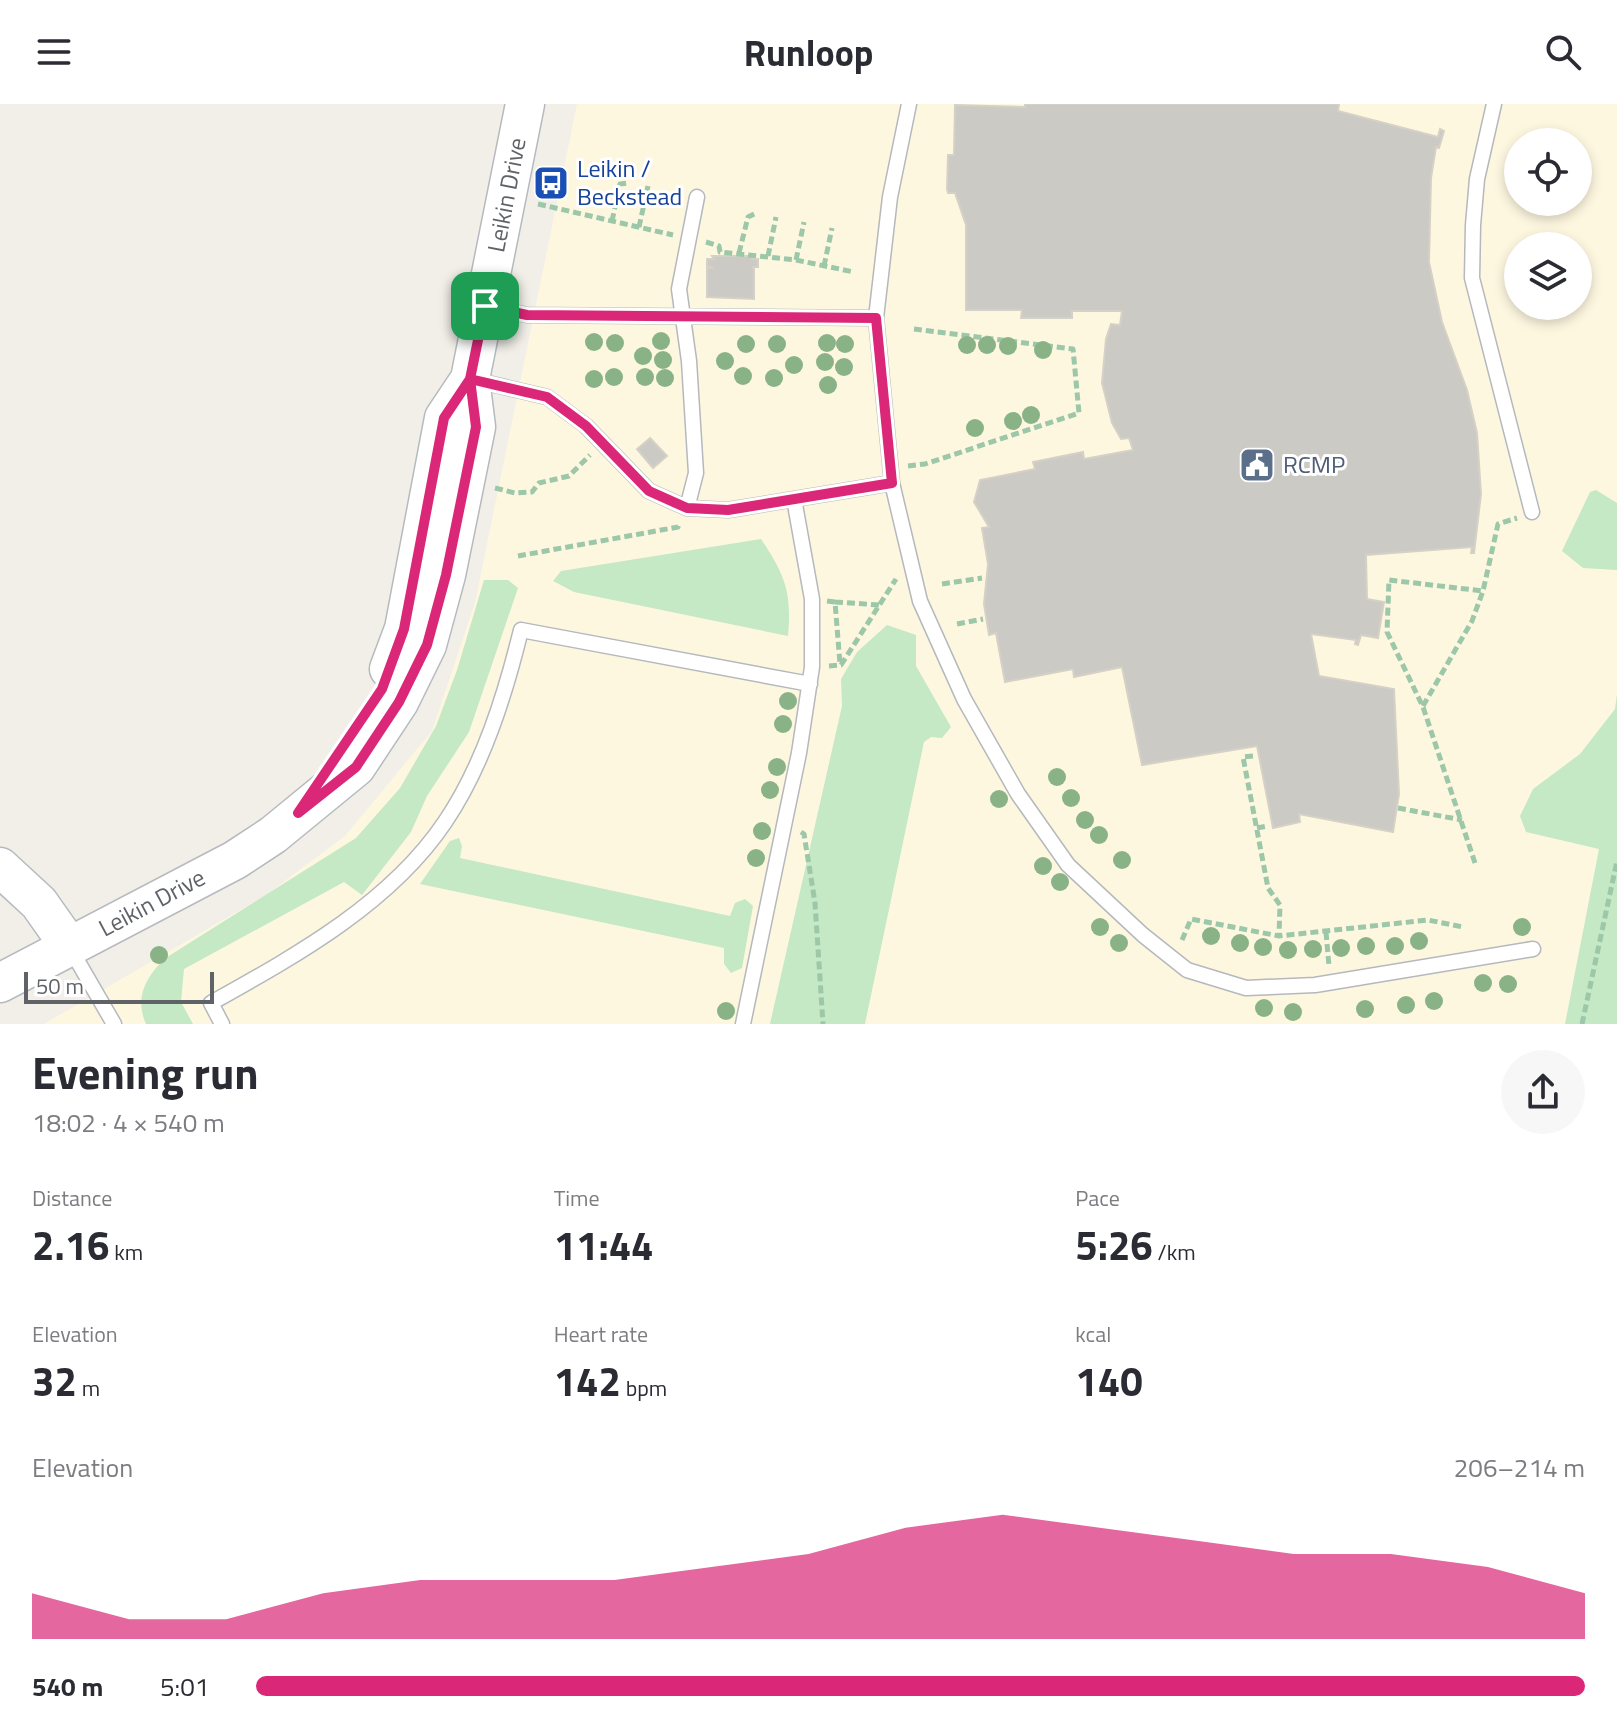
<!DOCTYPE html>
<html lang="en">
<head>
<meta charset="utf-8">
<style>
  :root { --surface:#fff; --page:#f7f7f7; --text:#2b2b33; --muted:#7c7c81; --accent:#db2777 }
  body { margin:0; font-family:"Titillium Web",sans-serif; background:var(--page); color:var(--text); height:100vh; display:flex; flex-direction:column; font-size:30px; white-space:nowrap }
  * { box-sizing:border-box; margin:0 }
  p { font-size:26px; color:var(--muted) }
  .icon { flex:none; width:44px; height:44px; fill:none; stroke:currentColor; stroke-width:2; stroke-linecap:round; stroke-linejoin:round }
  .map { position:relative; height:920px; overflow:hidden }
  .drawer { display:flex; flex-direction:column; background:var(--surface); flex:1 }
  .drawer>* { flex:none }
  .fabs { position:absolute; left:1504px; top:24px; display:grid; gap:16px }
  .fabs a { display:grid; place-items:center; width:88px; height:88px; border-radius:50%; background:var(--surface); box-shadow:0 4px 12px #0003; font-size:40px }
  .scale { position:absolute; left:24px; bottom:20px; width:190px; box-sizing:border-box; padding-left:8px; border:4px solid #5f6368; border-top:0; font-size:22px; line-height:28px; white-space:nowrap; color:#5f6368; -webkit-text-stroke:6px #fff; paint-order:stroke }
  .pin { position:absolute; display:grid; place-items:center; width:68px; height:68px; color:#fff; margin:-34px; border-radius:16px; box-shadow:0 4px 12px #0006 }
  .round { display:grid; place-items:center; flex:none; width:84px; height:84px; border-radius:42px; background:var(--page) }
  .summary { display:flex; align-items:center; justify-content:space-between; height:136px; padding:0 32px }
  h1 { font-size:44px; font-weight:700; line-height:60px }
  .metrics { display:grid; grid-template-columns:repeat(3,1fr); gap:12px; height:136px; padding:8px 32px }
  .metrics div { display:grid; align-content:center }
  .metrics b { font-size:40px; font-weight:700 }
  .metrics small { font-size:22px; font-weight:400 }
  .metrics p { font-size:22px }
  .chart { height:224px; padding:16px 32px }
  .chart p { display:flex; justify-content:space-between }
  .chart svg { width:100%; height:144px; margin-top:8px; fill:var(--accent); opacity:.7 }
  ul { padding:0 32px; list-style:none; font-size:26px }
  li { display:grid; grid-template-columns:128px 96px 1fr; align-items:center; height:60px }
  li i { height:20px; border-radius:10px; background:var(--accent) }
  header { display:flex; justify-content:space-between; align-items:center; height:104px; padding:0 32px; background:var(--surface); font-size:36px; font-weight:700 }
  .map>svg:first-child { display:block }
  .commercial { fill:#fef7e0; fill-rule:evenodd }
  .green { fill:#c5e8c5 }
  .building { fill:#cccac5; stroke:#d6d1c6; stroke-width:2 }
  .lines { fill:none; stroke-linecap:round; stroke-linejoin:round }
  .lane-casing { stroke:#b5b8bc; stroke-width:17 }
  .secondary-casing { stroke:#b6babf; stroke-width:41 }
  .path { stroke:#9cc7a9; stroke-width:5; stroke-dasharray:8 4; stroke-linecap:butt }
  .lane { stroke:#fff; stroke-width:14 }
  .secondary { stroke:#fff; stroke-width:38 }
  .tree { fill:#89b387 }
  .route-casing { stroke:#fff; stroke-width:16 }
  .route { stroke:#db2777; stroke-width:10 }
  .labels { text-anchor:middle; stroke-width:6; stroke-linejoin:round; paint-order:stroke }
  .transit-label { font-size:24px; fill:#164399; stroke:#fff; text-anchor:start }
  .street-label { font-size:24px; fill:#5f6368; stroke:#fff }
  .service-label { font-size:24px; fill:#4e5e75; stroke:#fff; text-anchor:start }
</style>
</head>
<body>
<header><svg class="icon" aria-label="menu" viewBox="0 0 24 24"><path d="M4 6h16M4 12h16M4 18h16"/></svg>Runloop<svg class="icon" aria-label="search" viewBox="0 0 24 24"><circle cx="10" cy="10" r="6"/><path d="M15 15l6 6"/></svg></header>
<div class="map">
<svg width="1617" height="920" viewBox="0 0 1617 920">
  <rect width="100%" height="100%" fill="#f1efe8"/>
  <path class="commercial" d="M577 0H1617V920H44L266 791 345 732 432 627 475 499ZM1518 38H1578V98H1518ZM1518 142H1578V202H1518Z"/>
  <path class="green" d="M1596 386 1617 399V466L1583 464 1562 447 1590 388Z
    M761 435C785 471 792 488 788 532L574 488 553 477 561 467Z
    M484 476H508L518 484 469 628 427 692 411 728 362 791 344 778 184 865 181 898 193 920H146C134 893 146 874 164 855L356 734 400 684 436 622 457 566Z
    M887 521 916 531V562L951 623 942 634 931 633 924 638 865 920H770L842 602 841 575 857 548Z
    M1617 590V920H1565L1599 745 1526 728 1520 712 1533 685 1580 650 1615 605Z
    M459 734 462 742 460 754 730 812 735 799 745 795 753 802 742 864 731 869 724 860V844L420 780 450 737Z"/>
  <path class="building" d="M1025 0H1339L1338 7 1438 33 1440 25 1444 27 1439 44 1436 43 1431 74 1429 158 1442 218 1467 286 1477 329 1481 390 1474 449H1471L1472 443 1366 451 1367 495 1384 498 1378 534 1361 531 1358 541 1355 540 1356 536 1311 530 1319 572 1394 585 1399 690 1393 728 1299 710 1300 718 1273 724 1257 642 1142 661 1122 563 1074 573 1073 565 1005 578 996 529 989 531 984 500 988 460 982 424 989 423 974 398 980 376 1035 365 1033 358 1083 348 1084 355 1133 346 1129 334 1121 335 1112 319 1102 279 1106 235 1111 220 1120 221 1122 207H1072V214H1021L1022 206H966V121L955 89H948L947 85 948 51H954L955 1 1025 3Z
    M712 152H753L752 155H758V163H752L754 164V195L707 193V164H713L707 162V155H714Z
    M650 334 667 352 653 364 637 345Z"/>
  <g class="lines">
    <defs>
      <path id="lane" d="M909 0 890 93 876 214 892 379 920 497 964 595 1018 690 1068 761 1143 831 1187 866 1246 884 1315 881 1533 845
        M1494 0 1477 75 1473 121 1472 174 1532 408
        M485 202 527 211 876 214
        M470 275 547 293 586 322 649 387 687 404 728 406 892 379
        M687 404 696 369 689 257 679 185 697 93
        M70 844 114 920
        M222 920 211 899C295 852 390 800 445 718 483 662 505 591 521 526L810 580
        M743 920 799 649 812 563V495L794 395"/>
      <path id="secondary" d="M389 565 404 525 444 314 470 275
        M0 763 39 799 70 843
        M0 879 235 756 273 731 356 663 399 598 427 541 446 471 476 323 470 275 525 0"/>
    </defs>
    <use href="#lane" class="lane-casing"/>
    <use href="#secondary" class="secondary-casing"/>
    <path class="path" d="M538 100 673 131
      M612 117 620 80 628 79
      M639 123 648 82
      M706 138 719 142 720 148 796 156 854 168
      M739 149 748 113 756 109
      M768 152 776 113
      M796 156 804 118
      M824 162 832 124
      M908 362 925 360 1079 309 1073 245 914 225
      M495 384 515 389 532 388 539 379 569 372 590 351
      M518 452 678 423 680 419
      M942 480 982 474
      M827 497 835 498 840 560
      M835 498 880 501
      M957 520 983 515
      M829 562 841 561 896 475
      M1423 602 1472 517 1483 487 1498 420 1517 414
      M1253 652 1243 653 1268 784 1280 801 1279 832
      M1398 704 1462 716
      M1257 724 1267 722
      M801 728 804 730 815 799 823 920
      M1475 759 1423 603 1387 528 1389 476 1483 487
      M1326 828 1329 862
      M1182 836 1191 815 1279 832 1428 816 1463 823
      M1582 920 1617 757"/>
    <use href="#lane" class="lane"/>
    <use href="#secondary" class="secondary"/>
  </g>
  <g class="tree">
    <circle cx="661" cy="237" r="9"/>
    <circle cx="594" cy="238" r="9"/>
    <circle cx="615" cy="239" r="9"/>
    <circle cx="827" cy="239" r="9"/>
    <circle cx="746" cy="240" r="9"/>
    <circle cx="777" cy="240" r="9"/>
    <circle cx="845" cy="240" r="9"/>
    <circle cx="967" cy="241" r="9"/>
    <circle cx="987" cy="241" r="9"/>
    <circle cx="1008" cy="242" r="9"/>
    <circle cx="1043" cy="246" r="9"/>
    <circle cx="643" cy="252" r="9"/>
    <circle cx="663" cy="256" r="9"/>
    <circle cx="725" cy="257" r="9"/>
    <circle cx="825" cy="258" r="9"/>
    <circle cx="794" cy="261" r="9"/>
    <circle cx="844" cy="263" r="9"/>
    <circle cx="743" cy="272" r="9"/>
    <circle cx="614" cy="273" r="9"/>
    <circle cx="645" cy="273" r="9"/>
    <circle cx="665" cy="274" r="9"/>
    <circle cx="774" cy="274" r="9"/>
    <circle cx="594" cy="275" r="9"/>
    <circle cx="828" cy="281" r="9"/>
    <circle cx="1031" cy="311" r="9"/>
    <circle cx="1013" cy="317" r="9"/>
    <circle cx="975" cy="324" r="9"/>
    <circle cx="788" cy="597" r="9"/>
    <circle cx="783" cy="620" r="9"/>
    <circle cx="777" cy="663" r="9"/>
    <circle cx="1057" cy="673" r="9"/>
    <circle cx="770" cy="686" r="9"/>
    <circle cx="1071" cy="694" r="9"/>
    <circle cx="999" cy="695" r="9"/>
    <circle cx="1085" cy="716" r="9"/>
    <circle cx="762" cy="727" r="9"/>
    <circle cx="1099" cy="731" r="9"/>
    <circle cx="756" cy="754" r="9"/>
    <circle cx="1122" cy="756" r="9"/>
    <circle cx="1043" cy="762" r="9"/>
    <circle cx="1060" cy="778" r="9"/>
    <circle cx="1100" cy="823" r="9"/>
    <circle cx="1522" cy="823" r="9"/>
    <circle cx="1211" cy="832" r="9"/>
    <circle cx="1419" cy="837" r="9"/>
    <circle cx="1119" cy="839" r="9"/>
    <circle cx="1240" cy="839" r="9"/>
    <circle cx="1366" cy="842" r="9"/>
    <circle cx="1395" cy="842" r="9"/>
    <circle cx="1263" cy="843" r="9"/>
    <circle cx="1341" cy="844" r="9"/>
    <circle cx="1313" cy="845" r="9"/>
    <circle cx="1288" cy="846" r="9"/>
    <circle cx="159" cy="851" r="9"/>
    <circle cx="1483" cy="879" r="9"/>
    <circle cx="1508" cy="880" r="9"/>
    <circle cx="1434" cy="897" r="9"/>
    <circle cx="1406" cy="901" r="9"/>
    <circle cx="1264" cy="904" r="9"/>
    <circle cx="1365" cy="905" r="9"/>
    <circle cx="726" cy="907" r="9"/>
    <circle cx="1293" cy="908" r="9"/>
  </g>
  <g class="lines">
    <defs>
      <path id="route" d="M485 202 470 275 476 323 446 471 427 541 399 598 356 663 298 709 382 585 404 525 444 314 470 275 547 293 586 322 649 387 687 404 728 406 892 379 876 214 527 211 485 202"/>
    </defs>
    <use href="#route" class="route-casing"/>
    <use href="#route" class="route"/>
  </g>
  <defs>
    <symbol id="bus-square" viewBox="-11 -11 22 22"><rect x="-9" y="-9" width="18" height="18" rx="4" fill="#1a4fb4" stroke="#fff"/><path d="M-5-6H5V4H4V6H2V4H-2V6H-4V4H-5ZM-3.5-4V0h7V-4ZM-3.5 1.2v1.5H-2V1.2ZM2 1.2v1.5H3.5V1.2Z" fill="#fff"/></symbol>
    <symbol id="civic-square" viewBox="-11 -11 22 22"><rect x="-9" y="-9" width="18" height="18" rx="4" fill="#5c6f8a" stroke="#fff"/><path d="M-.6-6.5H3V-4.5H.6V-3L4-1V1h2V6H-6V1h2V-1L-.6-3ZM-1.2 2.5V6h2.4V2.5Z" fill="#fff"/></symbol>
  </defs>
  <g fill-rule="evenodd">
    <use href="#bus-square" x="531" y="59" width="40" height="40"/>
    <use href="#civic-square" x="1237" y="341" width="40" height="40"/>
  </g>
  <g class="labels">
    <g class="transit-label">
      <text x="577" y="73">Leikin /<tspan x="577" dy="28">Beckstead</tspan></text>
    </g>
    <g class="street-label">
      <text transform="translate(507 91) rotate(-79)" y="8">Leikin Drive</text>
      <text transform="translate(152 799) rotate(-28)" y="8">Leikin Drive</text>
    </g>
    <g class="service-label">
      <text x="1283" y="369">RCMP</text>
    </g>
  </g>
</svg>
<div class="fabs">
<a><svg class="icon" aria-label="locate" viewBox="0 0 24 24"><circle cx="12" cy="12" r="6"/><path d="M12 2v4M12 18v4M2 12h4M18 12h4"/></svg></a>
<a><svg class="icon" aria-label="layers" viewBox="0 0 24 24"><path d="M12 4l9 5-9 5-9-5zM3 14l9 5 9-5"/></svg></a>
</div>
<div class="scale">50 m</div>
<div class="pin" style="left:485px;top:202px;background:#1e9e55"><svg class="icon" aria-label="arrive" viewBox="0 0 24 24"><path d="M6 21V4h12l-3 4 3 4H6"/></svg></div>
</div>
<section class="drawer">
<div class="summary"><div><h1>Evening run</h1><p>18:02 · 4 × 540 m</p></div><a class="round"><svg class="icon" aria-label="share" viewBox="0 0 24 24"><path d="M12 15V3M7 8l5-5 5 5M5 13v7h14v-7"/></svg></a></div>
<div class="metrics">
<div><p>Distance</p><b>2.16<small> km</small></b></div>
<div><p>Time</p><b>11:44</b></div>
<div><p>Pace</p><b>5:26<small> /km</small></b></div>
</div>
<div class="metrics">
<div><p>Elevation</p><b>32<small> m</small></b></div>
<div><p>Heart rate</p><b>142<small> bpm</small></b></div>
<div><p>kcal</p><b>140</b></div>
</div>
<div class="chart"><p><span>Elevation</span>206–214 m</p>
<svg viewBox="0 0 160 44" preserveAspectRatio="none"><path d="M0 44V30L10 38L20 38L30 30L40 26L50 26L60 26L70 22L80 18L90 10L100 6L110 10L120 14L130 18L140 18L150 22L160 30V44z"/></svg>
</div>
<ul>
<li><b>540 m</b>5:01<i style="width:100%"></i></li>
</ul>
</section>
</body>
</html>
